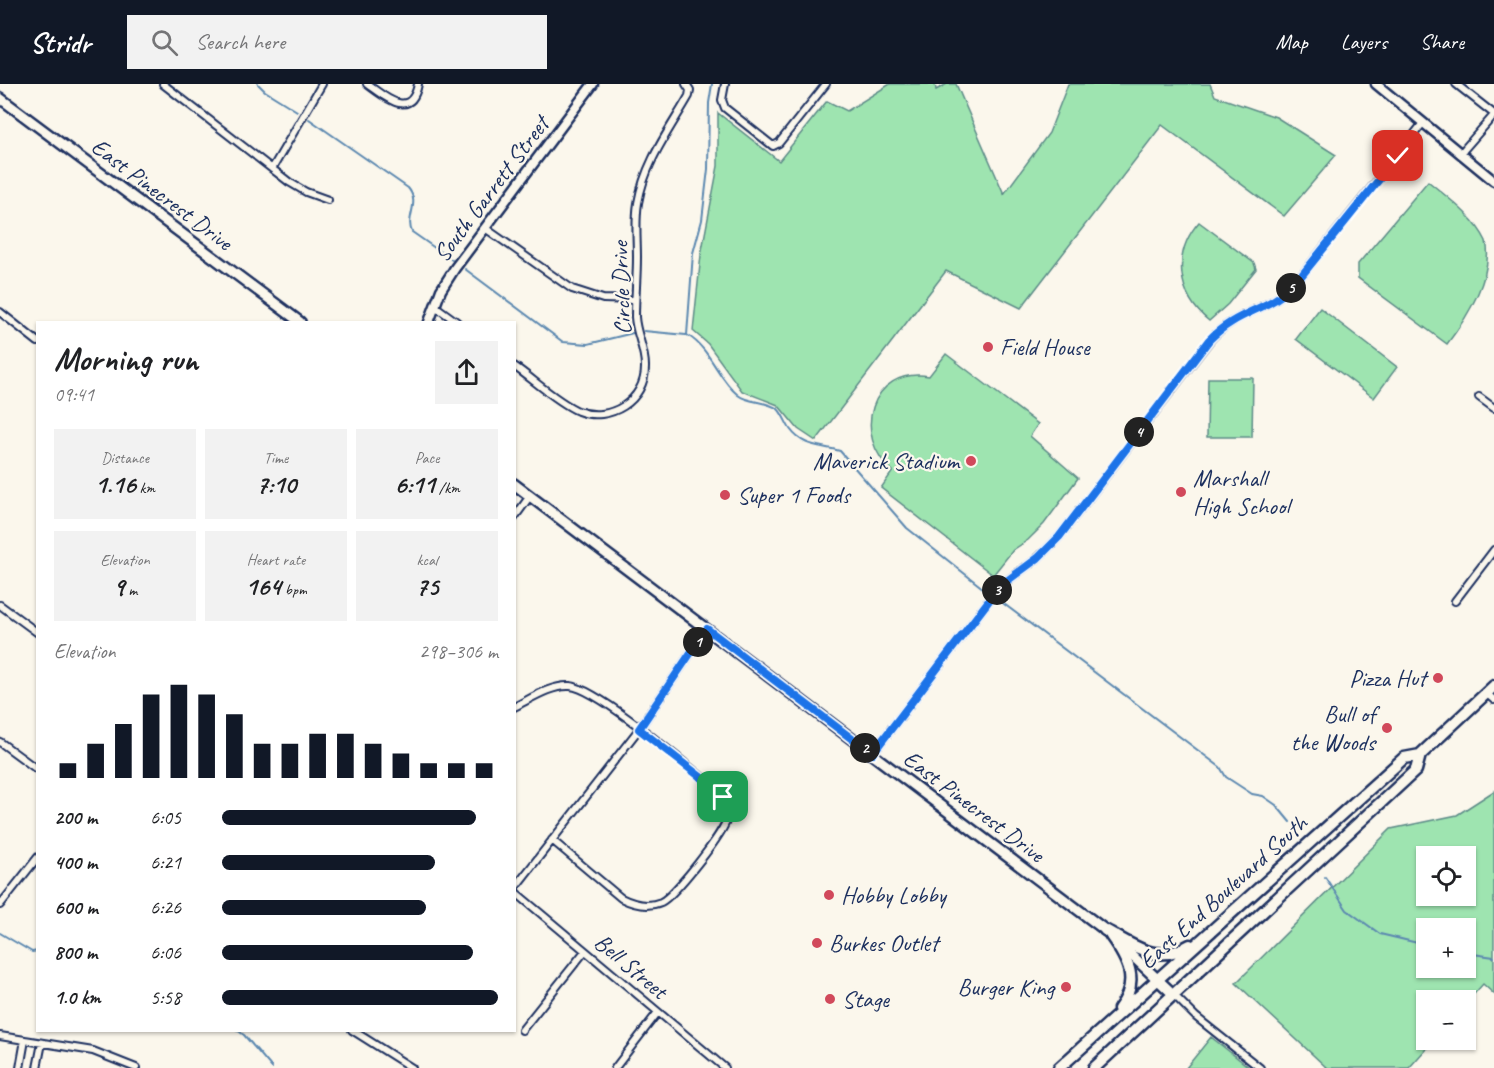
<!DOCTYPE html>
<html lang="en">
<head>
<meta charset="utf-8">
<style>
  :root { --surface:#fff; --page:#f2f2f2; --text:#202124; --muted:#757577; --accent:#111827 }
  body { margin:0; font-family:Caveat,sans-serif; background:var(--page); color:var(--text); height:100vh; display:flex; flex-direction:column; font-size:22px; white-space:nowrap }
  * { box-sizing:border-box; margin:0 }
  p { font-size:20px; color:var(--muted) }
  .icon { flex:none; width:33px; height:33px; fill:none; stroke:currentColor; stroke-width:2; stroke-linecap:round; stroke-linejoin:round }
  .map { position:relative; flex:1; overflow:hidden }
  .sheet { position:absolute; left:36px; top:237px; width:480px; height:711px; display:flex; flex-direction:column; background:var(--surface); border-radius:0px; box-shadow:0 2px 4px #0004 }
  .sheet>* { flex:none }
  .fabs { position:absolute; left:1416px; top:762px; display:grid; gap:12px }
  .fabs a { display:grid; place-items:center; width:60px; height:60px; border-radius:0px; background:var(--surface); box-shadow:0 2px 4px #0004; font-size:30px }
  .pin { position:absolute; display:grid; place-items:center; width:51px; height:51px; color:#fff; margin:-26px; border-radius:12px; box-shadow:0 3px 9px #0006 }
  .km { position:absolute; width:30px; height:30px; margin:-15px; border-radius:50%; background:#222; color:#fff; font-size:16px; line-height:30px; text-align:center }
  .round { display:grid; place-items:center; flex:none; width:63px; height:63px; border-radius:0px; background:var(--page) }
  .head { display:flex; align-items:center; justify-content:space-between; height:102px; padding:0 18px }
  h1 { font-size:33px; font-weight:700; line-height:45px }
  .figures { display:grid; grid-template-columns:repeat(3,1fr); gap:9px; height:102px; padding:6px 18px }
  .figures div { display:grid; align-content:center; border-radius:0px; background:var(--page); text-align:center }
  .figures b { font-size:26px; font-weight:700 }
  .figures small { font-size:16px; font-weight:400 }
  .figures p { font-size:16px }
  .chart { height:168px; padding:12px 18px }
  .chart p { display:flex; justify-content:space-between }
  .chart svg { width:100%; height:108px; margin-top:6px; stroke:var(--accent); stroke-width:6 }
  ul { padding:0 18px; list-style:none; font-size:20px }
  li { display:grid; grid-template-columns:96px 72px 1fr; align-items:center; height:45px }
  li i { height:15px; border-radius:8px; background:var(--accent) }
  header { display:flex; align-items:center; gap:36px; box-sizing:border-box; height:84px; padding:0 30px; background:var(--accent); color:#fff }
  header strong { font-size:28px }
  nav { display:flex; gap:33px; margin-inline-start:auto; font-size:21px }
  .search { width:420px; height:54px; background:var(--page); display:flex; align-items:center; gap:15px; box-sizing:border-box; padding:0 21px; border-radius:0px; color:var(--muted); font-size:22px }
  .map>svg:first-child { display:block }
  .green { fill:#9ee4b0; stroke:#5c8a87; stroke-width:1.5; fill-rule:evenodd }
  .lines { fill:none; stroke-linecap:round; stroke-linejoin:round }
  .stream { stroke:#5b88b0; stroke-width:2 }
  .street-casing { stroke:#1b2f5e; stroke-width:10 }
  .secondary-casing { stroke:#1b2f5e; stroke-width:13 }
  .primary-casing { stroke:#1b2f5e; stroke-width:14 }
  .highway-casing { stroke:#1b2f5e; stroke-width:15 }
  .street { stroke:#fbf7ec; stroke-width:6 }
  .secondary { stroke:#fbf7ec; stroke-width:8 }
  .primary { stroke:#fbf7ec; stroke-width:9 }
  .highway { stroke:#fbf7ec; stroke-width:10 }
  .route-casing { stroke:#fff; stroke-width:12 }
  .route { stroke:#1a73e8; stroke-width:8 }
  .poi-dot { fill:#d1495b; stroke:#fbf7ec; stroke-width:2 }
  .labels { text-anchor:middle; stroke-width:4.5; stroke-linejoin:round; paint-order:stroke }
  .street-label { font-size:24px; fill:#1b2f5e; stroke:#fbf7ec }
  .poi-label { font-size:24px; fill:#1b2f5e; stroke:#fbf7ec; text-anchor:start }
</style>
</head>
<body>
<header>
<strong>Stridr</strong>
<div class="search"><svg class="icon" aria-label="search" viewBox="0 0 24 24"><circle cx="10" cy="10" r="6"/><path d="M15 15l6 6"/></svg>Search here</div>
<nav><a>Map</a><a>Layers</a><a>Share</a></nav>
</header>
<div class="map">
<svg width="1494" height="984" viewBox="0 0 1494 984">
  <rect width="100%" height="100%" fill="#fbf7ec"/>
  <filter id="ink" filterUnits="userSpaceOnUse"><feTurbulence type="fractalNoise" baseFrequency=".0167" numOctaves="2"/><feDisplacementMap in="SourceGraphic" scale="12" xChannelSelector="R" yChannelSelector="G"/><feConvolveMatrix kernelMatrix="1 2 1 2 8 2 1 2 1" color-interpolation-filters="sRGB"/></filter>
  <g filter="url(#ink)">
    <path class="green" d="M890 0H935L936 6 947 0H956L1004 110 1049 49 1068 0H1210L1215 12 1276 33 1336 71 1284 132 1162 41 1021 224 946 187 816 357 798 345 778 321 742 307 708 260 693 247 701 171 718 82V29L779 77 827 17 847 27Z
      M1428 97C1448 114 1474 132 1486 157 1494 191 1467 234 1447 260L1358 194V180Z
      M1199 138 1254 179 1256 185 1228 220 1209 237C1177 211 1172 169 1199 138Z
      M1320 224 1397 283 1374 314 1296 255Z
      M946 270 1038 340 1030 352 1078 394 1044 440 1028 456 1013 466 993 491 881 404 893 387C851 353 870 282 929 292Z
      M1208 294H1253L1252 353H1207Z
      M1494 707V910L1483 900 1466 919V916H1426V956H1434L1409 984H1327L1236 899 1391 745 1457 731ZM1426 772H1466V812H1426ZM1426 844H1466V884H1426Z
      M1211 953 1250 984H1186Z"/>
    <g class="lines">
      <path class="stream" d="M258 0 265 7 297 27
        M712 0 709 19 708 85 702 136 693 169 687 251C711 265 717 294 738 311 748 319 767 317 778 325 783 330 786 339 790 345 804 364 820 361 840 367L907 444 984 505
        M309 35 408 104C421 119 405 133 412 148L452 176
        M465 185 563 258 588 260 633 249
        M644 247 686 251
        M1000 517 1220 683 1226 693 1252 710 1263 712 1276 721 1290 738
        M1325 793 1347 826 1380 850 1426 861
        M0 849 32 868 38 867
        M1466 869 1494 873
        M237 946 244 951 272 984"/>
      <defs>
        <path id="street" d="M163 0 289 98 306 108 328 116
          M367 0C384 12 411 37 418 0
          M725 0 722 16 725 24 773 62 779 59 826 0
          M1456 0 1494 30
          M1460 70 1494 31
          M272 85 322 0
          M485 144 572 205 603 215 635 216
          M435 222 457 238
          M0 228 38 258
          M514 282C533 295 557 318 578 327 609 339 646 317 645 282 645 265 636 250 635 233 635 213 637 193 637 173 637 155 635 137 638 119 645 78 669 47 689 12L690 6 686 0
          M1479 313 1494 324
          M514 434 530 412
          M1455 517 1494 466
          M0 521 38 549
          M1486 609 1494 616
          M514 623C532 614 551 601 570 602 598 604 690 684 716 705 725 713 730 723 727 734 725 748 674 812 661 818 647 824 633 820 621 814L552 756
          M0 658 38 686
          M872 670 1000 502 1038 474 1059 453 1210 256C1236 227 1267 227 1294 201L1423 39
          M514 805 639 645 707 545
          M514 807 725 984
          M0 821 38 773
          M1173 910 1196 933 1260 984
          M352 946 412 984
          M522 946 585 867
          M0 952 93 967 136 984
          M20 984 25 956
          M37 984 42 959
          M615 984 658 928"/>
        <path id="secondary" d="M1376 0 1494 97
          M429 238 441 206 455 184 593 0"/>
        <path id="primary" d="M0 14 300 238
          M514 400 1105 846 1173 910"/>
        <path id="highway" d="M1105 846C1135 862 1156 881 1190 861
          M1111 852C1129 877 1140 898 1119 925
          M1059 984 1404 674 1420 671 1494 602
          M1094 984 1416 686 1420 671"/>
      </defs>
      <use href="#street" class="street-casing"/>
      <use href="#secondary" class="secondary-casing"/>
      <use href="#primary" class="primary-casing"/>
      <use href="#highway" class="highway-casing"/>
      <use href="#street" class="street"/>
      <use href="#secondary" class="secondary"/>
      <use href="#primary" class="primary"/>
      <use href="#highway" class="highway"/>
    </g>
  </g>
  <g class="lines" filter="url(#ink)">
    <defs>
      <path id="route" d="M723 713 716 705 639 645 707 545 872 670 1000 502 1038 474 1059 453 1209 256C1237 227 1267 227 1294 201L1398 72"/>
    </defs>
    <use href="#route" class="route-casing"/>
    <use href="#route" class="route"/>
  </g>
  <g class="poi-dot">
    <circle cx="988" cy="263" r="6"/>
    <circle cx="971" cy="377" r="6"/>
    <circle cx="1181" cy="408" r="6"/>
    <circle cx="725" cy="411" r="6"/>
    <circle cx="1438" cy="594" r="6"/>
    <circle cx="1387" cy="644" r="6"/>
    <circle cx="829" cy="811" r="6"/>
    <circle cx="817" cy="859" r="6"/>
    <circle cx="1066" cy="903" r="6"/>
    <circle cx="830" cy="915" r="6"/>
  </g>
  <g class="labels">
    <g class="street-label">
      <text transform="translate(491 105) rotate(-53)" y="8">South Garrett Street</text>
      <text transform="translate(162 110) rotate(37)" y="8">East Pinecrest Drive</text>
      <text transform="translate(621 204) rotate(-92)" y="8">Circle Drive</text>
      <text transform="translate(974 722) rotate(37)" y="8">East Pinecrest Drive</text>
      <text transform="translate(1223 808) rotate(-42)" y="8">East End Boulevard South</text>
      <text transform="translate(631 882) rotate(40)" y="8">Bell Street</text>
    </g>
    <g class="poi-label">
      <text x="1000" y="271">Field House</text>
      <text x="959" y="385" text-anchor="end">Maverick Stadium</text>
      <text x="1193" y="402">Marshall<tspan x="1193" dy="28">High School</tspan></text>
      <text x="737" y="419">Super 1 Foods</text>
      <text x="1426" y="602" text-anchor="end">Pizza Hut</text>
      <text x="1375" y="638" text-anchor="end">Bull of<tspan x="1375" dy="28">the Woods</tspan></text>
      <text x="841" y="819">Hobby Lobby</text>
      <text x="829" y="867">Burkes Outlet</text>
      <text x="1054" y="911" text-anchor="end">Burger King</text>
      <text x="842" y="923">Stage</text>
    </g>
  </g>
</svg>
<div class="fabs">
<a><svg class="icon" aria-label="locate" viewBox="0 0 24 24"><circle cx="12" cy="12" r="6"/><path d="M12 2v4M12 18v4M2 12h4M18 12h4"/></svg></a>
<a>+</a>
<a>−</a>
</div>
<div class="pin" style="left:723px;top:713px;background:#1e9e55"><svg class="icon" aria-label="arrive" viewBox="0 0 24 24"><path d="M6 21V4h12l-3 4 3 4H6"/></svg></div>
<div class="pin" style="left:1398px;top:72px;background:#d93025"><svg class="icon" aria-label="check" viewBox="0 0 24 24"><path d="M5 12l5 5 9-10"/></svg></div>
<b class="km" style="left:698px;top:558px">1</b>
<b class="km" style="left:865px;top:664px">2</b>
<b class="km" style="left:997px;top:506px">3</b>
<b class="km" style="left:1139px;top:348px">4</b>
<b class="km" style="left:1291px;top:204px">5</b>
<section class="sheet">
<div class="head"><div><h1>Morning run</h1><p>09:41</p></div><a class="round"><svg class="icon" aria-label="share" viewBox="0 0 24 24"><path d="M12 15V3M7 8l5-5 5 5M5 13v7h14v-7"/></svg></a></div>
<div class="figures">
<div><p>Distance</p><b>1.16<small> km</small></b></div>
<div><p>Time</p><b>7:10</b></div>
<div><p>Pace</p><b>6:11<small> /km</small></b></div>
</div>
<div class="figures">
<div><p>Elevation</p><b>9<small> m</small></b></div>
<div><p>Heart rate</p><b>164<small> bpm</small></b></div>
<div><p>kcal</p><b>75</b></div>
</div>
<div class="chart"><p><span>Elevation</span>298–306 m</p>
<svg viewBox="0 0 160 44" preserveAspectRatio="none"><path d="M5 44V38M15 44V30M25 44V22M35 44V10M45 44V6M55 44V10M65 44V18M75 44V30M85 44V30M95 44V26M105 44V26M115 44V30M125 44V34M135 44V38M145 44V38M155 44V38"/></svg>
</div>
<ul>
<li><b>200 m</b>6:05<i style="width:92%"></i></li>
<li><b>400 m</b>6:21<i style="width:77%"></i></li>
<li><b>600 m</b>6:26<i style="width:74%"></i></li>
<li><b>800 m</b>6:06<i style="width:91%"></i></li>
<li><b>1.0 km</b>5:58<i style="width:100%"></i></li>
</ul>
</section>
</div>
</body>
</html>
